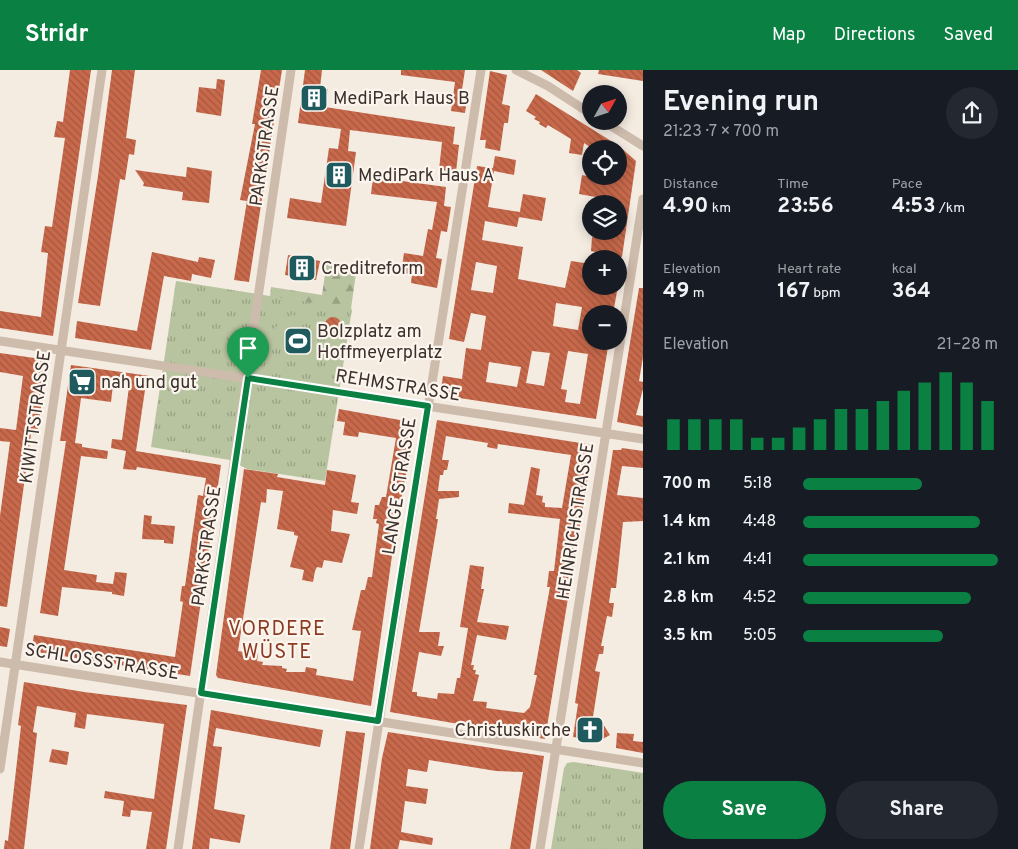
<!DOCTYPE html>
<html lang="en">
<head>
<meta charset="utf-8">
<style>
  :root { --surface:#171b24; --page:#242831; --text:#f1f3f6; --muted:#9ea1a6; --accent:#0b8043 }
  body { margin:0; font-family:Overpass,sans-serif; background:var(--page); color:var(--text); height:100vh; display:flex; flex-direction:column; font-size:19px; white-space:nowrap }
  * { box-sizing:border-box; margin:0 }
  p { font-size:16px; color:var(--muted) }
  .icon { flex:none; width:28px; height:28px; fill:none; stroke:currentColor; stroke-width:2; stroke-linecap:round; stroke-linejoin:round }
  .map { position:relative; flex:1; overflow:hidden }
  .panel { display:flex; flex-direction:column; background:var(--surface); width:375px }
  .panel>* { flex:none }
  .needle { width:32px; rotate:50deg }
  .buttons { position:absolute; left:582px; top:15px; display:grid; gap:10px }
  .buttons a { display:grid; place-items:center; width:45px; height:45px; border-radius:50%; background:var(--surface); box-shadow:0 2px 12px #0003; font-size:25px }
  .pin { position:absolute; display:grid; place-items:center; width:42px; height:42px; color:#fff; margin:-51px -21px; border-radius:50% 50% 50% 0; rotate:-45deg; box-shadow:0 0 5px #0007 }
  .pin .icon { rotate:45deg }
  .round { display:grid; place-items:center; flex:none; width:52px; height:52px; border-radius:26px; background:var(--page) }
  .head { display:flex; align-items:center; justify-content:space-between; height:85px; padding:0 20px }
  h1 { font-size:28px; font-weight:700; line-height:38px }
  .stats { display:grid; grid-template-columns:repeat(3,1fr); gap:8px; height:85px; padding:5px 20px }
  .stats div { display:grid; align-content:center }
  .stats b { font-size:21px; font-weight:700 }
  .stats small { font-size:14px; font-weight:400 }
  .stats p { font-size:14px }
  .chart { height:140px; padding:10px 20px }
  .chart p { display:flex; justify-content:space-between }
  .chart svg { width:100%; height:90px; margin-top:5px; stroke:var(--accent); stroke-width:6 }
  .primary-button { display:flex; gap:10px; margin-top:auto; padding:10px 20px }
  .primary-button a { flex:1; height:58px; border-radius:30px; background:var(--accent); color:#fff; font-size:20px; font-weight:700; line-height:58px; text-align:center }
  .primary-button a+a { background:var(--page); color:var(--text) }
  ul { padding:0 20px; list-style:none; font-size:16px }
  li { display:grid; grid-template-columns:80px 60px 1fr; align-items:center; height:38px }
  li i { height:12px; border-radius:6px; background:var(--accent) }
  header { display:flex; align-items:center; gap:30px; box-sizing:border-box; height:70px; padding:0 25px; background:var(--accent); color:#fff }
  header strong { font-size:24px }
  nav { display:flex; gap:28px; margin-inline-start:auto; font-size:18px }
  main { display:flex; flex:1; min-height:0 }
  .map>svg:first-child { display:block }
  .forest { fill:url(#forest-firs) }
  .park { fill:url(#park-tufts) }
  .pitch { fill:#b8c4a0 }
  .building { fill:url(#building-back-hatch); fill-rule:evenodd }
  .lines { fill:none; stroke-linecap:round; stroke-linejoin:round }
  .street { stroke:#cdbbac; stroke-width:9 }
  .route-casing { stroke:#fff; stroke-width:10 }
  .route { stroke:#0b8043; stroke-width:6 }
  .labels { text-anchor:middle; stroke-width:4.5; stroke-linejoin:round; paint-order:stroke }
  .poi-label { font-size:18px; fill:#3b302b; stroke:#fbf5ee; text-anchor:start }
  .street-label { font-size:18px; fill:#3b302b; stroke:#fbf5ee }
  .quarter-label { font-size:20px; letter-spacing:1px; fill:#8c3b22; stroke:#fbf5ee }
</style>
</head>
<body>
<header>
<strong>Stridr</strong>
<nav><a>Map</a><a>Directions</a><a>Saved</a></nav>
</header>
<main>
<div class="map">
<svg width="643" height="779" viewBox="0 0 643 779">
  <defs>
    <pattern id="forest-firs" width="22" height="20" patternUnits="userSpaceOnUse" patternTransform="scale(1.25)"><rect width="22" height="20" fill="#b8c4a0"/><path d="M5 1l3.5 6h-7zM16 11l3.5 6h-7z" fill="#97a083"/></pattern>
    <pattern id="park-tufts" width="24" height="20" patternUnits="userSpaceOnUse" patternTransform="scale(1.25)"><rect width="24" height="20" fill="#b8c4a0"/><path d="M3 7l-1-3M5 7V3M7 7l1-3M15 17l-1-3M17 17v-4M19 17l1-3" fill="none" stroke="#97a083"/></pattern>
    <pattern id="building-back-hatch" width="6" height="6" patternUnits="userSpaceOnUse" patternTransform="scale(1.25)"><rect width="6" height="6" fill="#c8694b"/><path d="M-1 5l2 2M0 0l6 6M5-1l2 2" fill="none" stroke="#a4573f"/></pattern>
  </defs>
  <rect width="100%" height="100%" fill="#f4ebe1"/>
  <path class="forest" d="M327 191 357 196 345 281 270 227 271 217 322 225Z"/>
  <path class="park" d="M176 211 352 239 325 411 247 399 230 390 151 377Z
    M574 692 643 703V779H551L564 698 567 693Z"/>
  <path class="pitch" d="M293 244 323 283 303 298 273 259Z"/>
  <path class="building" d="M70 0H91L53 266 0 258V241L41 247 48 183 41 182 45 156 52 157 65 68 54 67 57 51 63 52Z
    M112 0H135L126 68 136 70 134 85 129 84 125 110 120 109 100 236 78 233 98 106Z
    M261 0H282L249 212 234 210 247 131 240 130 255 54H252Z
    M305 0H322L320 18 328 19 325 37 455 57 453 74 459 75 456 102 439 100 442 72 350 60 348 81 356 82 346 156 287 148 290 128 321 133 329 78 338 79 341 59 298 53Z
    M401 0H465L462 20 468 21 465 43 451 41 455 12 401 5Z
    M541 0H577L581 3 573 21Z
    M599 0H643V11L598 4Z
    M490 1 507 5 502 34 510 36 508 53H504L500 81 485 78 486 70H480Z
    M217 9 225 10 221 46 196 42 199 17 216 19Z
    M536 24 619 76 636 91 622 187 591 181 592 167H602L603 161H619V134H606L607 129 579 124 582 105 611 111 612 106H619V79H593L584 73 582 85 569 83 571 69 548 55 546 58 539 54 540 52 534 49 536 47 526 41Z
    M495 86 516 90 514 105 494 101 488 137 520 142 517 157 485 151 482 170 523 177 518 209 565 218 571 191 591 194V216H618L614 238H606L605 244H591V271H609L596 349 440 325 443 306 462 309 466 278 481 280 486 246 471 243 464 272 449 269 477 96 493 98ZM476 192 497 196 493 223 471 220ZM556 233 582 237 578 260 553 256ZM532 281 550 283 544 316 526 313ZM568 281 588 284 580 334 565 332 567 320 561 319ZM489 292 521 297 517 317 486 312Z
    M187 97 212 101 209 133 182 130 183 122 143 116 144 113 135 100 186 107Z
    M373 107 446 117 444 136 451 137 447 162 441 161 436 188 442 189 437 218 411 213 412 204 401 203 404 183 423 186 428 159 432 160 437 132 371 124Z
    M523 124 546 128 542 151 519 147Z
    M152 182 198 192 199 187 215 190 211 208 192 204 191 211 164 206 151 280 75 268 77 251 137 261Z
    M288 185 320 191 316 210 285 205Z
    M639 218H643V287L639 311 643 312V319L636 345 643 346V357L617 352Z
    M325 255a8 8 0 1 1 16 0a8 8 0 1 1-16 0Z
    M0 283 48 290 37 365 31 364 7 537 0 536V446L10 372 0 371V358L16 360 23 306 0 302Z
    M71 295 150 306 148 320H145L136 381 221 395 190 606 31 581 34 565 175 587 183 532 180 531 182 516H185L198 425 203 426 206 408 137 397 136 400 123 399 126 381 111 378 112 369 122 370 129 317 113 315 111 332 81 328 75 373 82 374V377L108 381 107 389 81 386 64 500 97 505 96 512 113 514 115 502 127 503 124 526 112 524V522L62 517 58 546 40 543 66 371H60Z
    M339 339 411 352 415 356 396 457 371 636 218 608 216 605 244 399 278 404 277 407 325 415 327 400 356 405 351 432 359 433 357 444 333 440 331 461 350 464 342 493 324 490 322 498 317 497 315 501 313 512 302 510 304 500 290 497 298 466 294 465V462L277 459 283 421 267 419 266 433 261 432 238 581 258 584 257 591 263 592 262 595 282 596V598L287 599 286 602H305L306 597 317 599 316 605 353 611 361 561 352 560 361 520H365L368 507H372L379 454 376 453 377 449H373L375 435H379L382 427H386L396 368 359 362 358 367 343 365 345 352 337 351Z
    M437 350 593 375 545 669 390 642ZM446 366 488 373 487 377 497 379 498 374 571 385 562 438 545 437V433L542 432 543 426 536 425 540 399 531 397 524 435 509 433 508 443 560 449 554 501H549L547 517H550L534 605H537L530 637 524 643 486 638 487 632 473 631 479 605 475 604 476 600H473L474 595H471L477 565 506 570 509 556 477 552 484 519H481L484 497 470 495 460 557 468 558 460 608H457L454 624 438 623 437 629 417 626V622H412L419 582 441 586 444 576H438L440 562H419L438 449H436L439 429 459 427V421H438L440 405H443L444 400H447L449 390H442Z
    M622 378 643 381V398L622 396 617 425 643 428V451L623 452 616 518H611L609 533H614L612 547 607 546 601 576H604L603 584H599L595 601 600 602 592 653 603 654 610 665 599 671 573 667 578 634 575 633 613 380H621Z
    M144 445 152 446 151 454 175 456 173 474 164 473V470L142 469Z
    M0 557 10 559 7 577 0 576Z
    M24 612 84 622 187 635 166 779H146L152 742 131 740 130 747 122 746 124 731 104 728 105 721 154 729 164 654 87 644 85 659 74 657 76 643 37 636 33 662 37 663 24 779H4L5 770 8 771 21 656 18 655Z
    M211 640 323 660 320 677 216 658 213 676 222 677 214 739 245 745 240 773 210 768 209 779H192Z
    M346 661 365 663 350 779H330Z
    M388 662 544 686 530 779H510L523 702 496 701 429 690 427 702 408 699 406 716 428 719 426 734 405 731 401 762 433 768 432 775 400 770 398 779H370L382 688Z
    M617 663 634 664 633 671 643 672V683L616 678Z
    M52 679 69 682 67 695 49 692Z"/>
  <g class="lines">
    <path class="street" d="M516 0 548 16 591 44
      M603 51 643 76
      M0 271 643 369
      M0 592 643 693
      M0 699 102 0
      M178 779 291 0
      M359 779 481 0
      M540 779 643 129"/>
  </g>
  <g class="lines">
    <defs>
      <path id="route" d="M248 308 428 336 378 651 201 623Z"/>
    </defs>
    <use href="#route" class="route-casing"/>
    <use href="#route" class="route"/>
  </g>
  <defs>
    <symbol id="building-square" viewBox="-11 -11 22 22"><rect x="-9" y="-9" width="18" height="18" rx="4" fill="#1f5a5e" stroke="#fbf5ee"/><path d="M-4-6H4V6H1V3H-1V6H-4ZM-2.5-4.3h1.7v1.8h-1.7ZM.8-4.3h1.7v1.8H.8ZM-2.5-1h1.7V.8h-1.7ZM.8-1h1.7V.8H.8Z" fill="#fff"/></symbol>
    <symbol id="stadium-square" viewBox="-11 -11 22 22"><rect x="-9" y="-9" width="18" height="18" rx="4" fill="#1f5a5e" stroke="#fbf5ee"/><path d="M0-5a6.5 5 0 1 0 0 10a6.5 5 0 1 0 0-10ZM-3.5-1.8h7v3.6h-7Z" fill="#fff"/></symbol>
    <symbol id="supermarket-square" viewBox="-11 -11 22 22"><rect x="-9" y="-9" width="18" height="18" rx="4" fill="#1f5a5e" stroke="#fbf5ee"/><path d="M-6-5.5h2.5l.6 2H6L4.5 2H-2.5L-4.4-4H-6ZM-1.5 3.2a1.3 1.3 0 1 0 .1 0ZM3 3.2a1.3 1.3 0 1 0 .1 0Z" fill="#fff"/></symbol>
    <symbol id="church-square" viewBox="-11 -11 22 22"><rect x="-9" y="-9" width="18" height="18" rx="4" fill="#1f5a5e" stroke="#fbf5ee"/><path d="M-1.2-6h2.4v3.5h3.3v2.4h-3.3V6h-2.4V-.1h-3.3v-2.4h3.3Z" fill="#fff"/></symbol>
  </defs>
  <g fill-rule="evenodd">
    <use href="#building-square" x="298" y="12" width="32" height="32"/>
    <use href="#building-square" x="323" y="89" width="32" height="32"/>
    <use href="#building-square" x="286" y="182" width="32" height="32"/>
    <use href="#stadium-square" x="282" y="255" width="32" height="32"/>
    <use href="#supermarket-square" x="66" y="296" width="32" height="32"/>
    <use href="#church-square" x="574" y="644" width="32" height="32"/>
  </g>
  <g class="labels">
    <g class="poi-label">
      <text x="333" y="34">MediPark Haus B</text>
      <text x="358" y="111">MediPark Haus A</text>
      <text x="321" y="204">Creditreform</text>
      <text x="317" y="267">Bolzplatz am<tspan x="317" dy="21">Hoffmeyerplatz</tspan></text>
      <text x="101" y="318">nah und gut</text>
      <text x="571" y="666" text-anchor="end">Christuskirche</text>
    </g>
    <g class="street-label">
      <text transform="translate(264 76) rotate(-82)" y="6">PARKSTRASSE</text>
      <text transform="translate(398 315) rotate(9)" y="6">REHMSTRASSE</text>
      <text transform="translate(35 347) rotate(-82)" y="6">KIWITTSTRASSE</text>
      <text transform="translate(399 416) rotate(-81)" y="6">LANGE STRASSE</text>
      <text transform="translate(575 451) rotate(-81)" y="6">HEINRICHSTRASSE</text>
      <text transform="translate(206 476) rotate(-82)" y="6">PARKSTRASSE</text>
      <text transform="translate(102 591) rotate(9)" y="6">SCHLOSSSTRASSE</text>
    </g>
    <g class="quarter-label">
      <text x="277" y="565">VORDERE<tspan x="277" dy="23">WÜSTE</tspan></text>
    </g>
  </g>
</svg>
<div class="buttons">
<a><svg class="needle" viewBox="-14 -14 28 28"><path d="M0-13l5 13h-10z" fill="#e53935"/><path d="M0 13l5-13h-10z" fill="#9ea1a6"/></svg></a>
<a><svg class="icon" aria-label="locate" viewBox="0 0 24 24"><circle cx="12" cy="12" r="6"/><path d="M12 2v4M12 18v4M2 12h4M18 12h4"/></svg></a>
<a><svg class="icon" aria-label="layers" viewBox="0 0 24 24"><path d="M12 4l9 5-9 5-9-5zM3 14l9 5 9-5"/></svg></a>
<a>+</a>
<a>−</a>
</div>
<div class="pin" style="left:248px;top:308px;background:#1e9e55"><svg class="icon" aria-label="arrive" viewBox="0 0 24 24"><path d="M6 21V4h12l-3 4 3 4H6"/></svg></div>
</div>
<section class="panel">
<div class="head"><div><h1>Evening run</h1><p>21:23 · 7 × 700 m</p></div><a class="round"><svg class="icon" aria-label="share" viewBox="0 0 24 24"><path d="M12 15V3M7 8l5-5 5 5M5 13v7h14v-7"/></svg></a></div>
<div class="stats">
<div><p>Distance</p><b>4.90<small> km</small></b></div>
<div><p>Time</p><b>23:56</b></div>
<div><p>Pace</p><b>4:53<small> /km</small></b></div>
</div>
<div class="stats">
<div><p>Elevation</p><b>49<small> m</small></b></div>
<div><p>Heart rate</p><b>167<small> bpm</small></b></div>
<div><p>kcal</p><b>364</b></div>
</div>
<div class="chart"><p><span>Elevation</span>21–28 m</p>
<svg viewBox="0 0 160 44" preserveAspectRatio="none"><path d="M5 44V29M15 44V29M25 44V29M35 44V29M45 44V38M55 44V38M65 44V33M75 44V29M85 44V24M95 44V24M105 44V20M115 44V15M125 44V11M135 44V6M145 44V11M155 44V20"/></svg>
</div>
<ul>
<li><b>700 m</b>5:18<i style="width:61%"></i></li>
<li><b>1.4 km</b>4:48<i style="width:91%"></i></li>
<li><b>2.1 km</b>4:41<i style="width:100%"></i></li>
<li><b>2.8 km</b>4:52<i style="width:86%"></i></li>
<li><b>3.5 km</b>5:05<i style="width:72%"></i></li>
</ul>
<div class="primary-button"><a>Save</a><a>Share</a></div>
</section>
</main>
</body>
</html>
